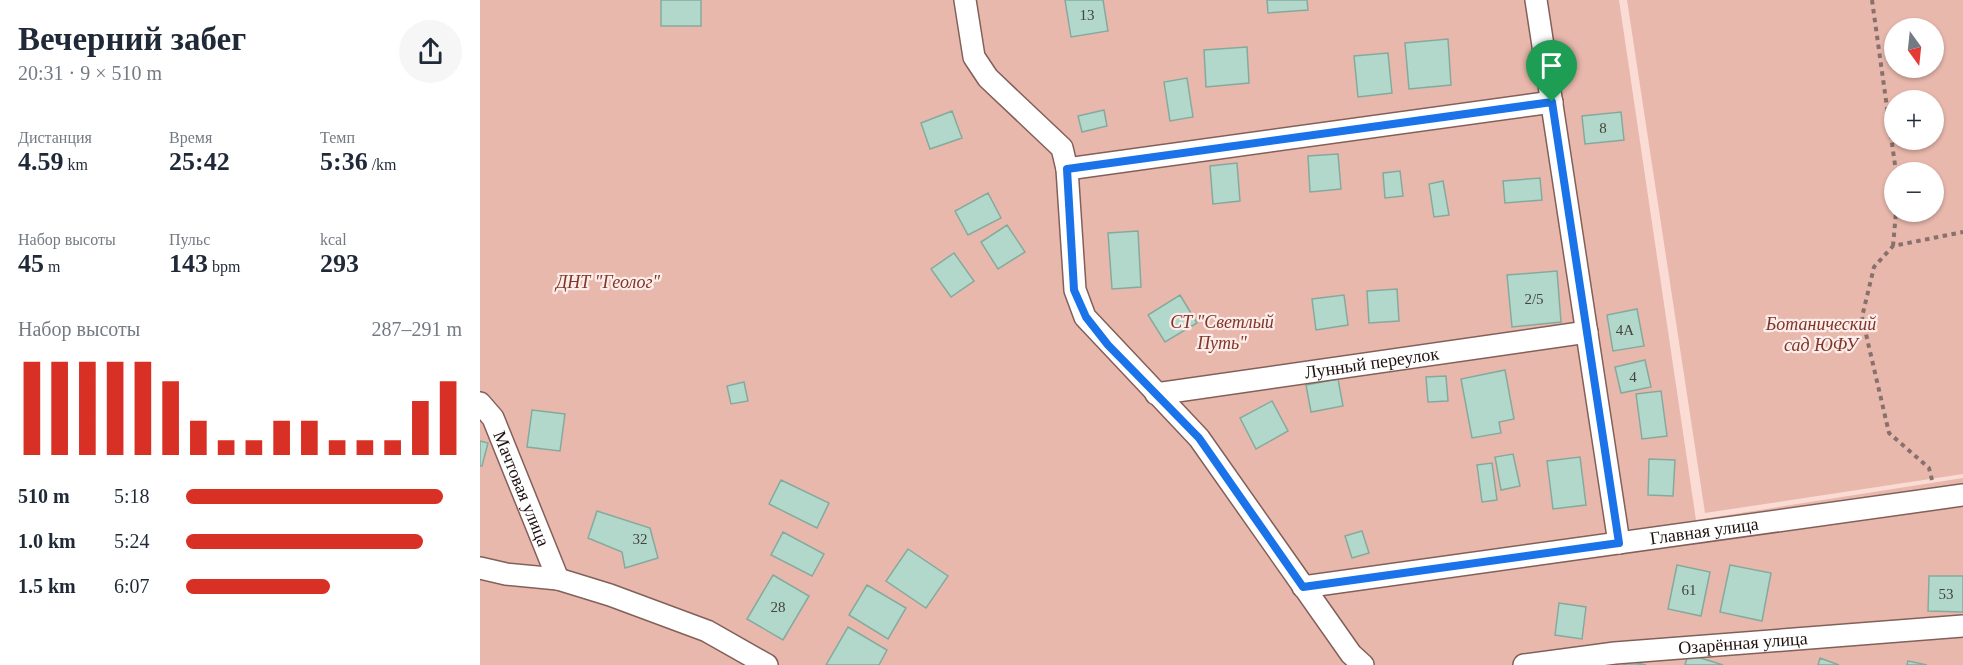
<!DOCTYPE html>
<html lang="ru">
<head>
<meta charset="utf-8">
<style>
  :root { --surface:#fff; --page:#f6f6f7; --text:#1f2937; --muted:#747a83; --accent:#d93025 }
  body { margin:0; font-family:Georgia,serif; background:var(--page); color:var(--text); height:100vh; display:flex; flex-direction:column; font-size:22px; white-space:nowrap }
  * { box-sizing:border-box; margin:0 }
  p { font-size:20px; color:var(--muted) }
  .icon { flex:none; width:33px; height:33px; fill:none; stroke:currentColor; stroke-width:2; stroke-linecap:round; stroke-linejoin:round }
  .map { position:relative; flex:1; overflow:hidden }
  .drawer { display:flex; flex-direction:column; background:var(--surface); width:480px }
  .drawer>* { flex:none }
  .needle { width:39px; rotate:165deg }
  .buttons { position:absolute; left:1404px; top:18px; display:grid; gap:12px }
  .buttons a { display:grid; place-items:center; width:60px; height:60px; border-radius:50%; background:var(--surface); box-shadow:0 2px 4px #0004; font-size:30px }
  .pin { position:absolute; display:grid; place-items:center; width:51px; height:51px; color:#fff; margin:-62px -26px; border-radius:50% 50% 50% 0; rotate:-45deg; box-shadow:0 0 6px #0007 }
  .pin .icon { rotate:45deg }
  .round { display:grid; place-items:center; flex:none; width:63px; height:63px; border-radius:32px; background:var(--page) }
  .headline { display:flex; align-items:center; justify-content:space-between; height:102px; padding:0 18px }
  h1 { font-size:33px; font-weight:600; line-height:45px }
  .stats { display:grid; grid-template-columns:repeat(3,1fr); gap:9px; height:102px; padding:6px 18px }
  .stats div { display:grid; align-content:center }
  .stats b { font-size:26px; font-weight:600 }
  .stats small { font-size:16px; font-weight:400 }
  .stats p { font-size:16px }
  .chart { height:168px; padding:12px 18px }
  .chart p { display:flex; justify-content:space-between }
  .chart svg { width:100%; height:108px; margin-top:6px; stroke:var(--accent); stroke-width:6 }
  ul { padding:0 18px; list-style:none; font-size:20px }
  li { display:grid; grid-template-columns:96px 72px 1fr; align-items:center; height:45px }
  li i { height:15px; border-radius:8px; background:var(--accent) }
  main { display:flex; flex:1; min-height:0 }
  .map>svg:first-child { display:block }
  .green { fill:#e9b8ad; fill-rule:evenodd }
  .building { fill:#b1d8ca; stroke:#85aa9d; stroke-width:1.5 }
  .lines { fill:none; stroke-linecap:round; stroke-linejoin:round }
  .minor-casing { stroke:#826059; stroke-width:24 }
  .path { stroke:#87716d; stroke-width:4; stroke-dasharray:4.5 4.5; stroke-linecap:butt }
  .minor { stroke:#fff; stroke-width:21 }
  .route-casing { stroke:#fff; stroke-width:12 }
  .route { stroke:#1a73e8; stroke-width:8 }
  .labels { text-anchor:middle; stroke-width:4.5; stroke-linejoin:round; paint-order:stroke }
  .number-label { font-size:15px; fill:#44443e }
  .park-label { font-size:18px; font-style:italic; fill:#7f3527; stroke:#fdedea }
  .street-label { font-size:18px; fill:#1f1210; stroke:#fdedea }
</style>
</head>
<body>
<main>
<section class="drawer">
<div class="headline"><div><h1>Вечерний забег</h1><p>20:31 · 9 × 510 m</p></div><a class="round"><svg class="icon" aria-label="share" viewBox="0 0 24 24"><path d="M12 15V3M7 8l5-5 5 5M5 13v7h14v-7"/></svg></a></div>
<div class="stats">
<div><p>Дистанция</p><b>4.59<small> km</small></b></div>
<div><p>Время</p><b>25:42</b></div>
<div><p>Темп</p><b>5:36<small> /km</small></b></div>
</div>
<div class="stats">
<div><p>Набор высоты</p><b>45<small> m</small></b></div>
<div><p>Пульс</p><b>143<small> bpm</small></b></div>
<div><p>kcal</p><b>293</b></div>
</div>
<div class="chart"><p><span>Набор высоты</span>287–291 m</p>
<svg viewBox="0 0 160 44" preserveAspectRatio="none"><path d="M5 44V6M15 44V6M25 44V6M35 44V6M45 44V6M55 44V14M65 44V30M75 44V38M85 44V38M95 44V30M105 44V30M115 44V38M125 44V38M135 44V38M145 44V22M155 44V14"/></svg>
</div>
<ul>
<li><b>510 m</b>5:18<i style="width:93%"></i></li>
<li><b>1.0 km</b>5:24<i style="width:86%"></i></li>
<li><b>1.5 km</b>6:07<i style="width:52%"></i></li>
</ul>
</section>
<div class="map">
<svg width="1483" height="665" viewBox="0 0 1483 665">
  <rect width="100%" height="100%" fill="#fbdcd5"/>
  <path class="green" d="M0 0H1139L1216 520 1483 478V665H0Z
    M1147 0H1483V474L1225 513ZM1414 28H1454V68H1414ZM1414 100H1454V140H1414ZM1414 172H1454V212H1414Z"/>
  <path class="building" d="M181 0H221V26H181Z
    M585 0H623L628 31 591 37Z
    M787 0H827L828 10 788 13Z
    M968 39 971 85 929 89 925 43Z
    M767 47 769 83 726 87 724 50Z
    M908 53 912 93 878 97 874 56Z
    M707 78 713 117 690 121 684 82Z
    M624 110 627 126 602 132 598 116Z
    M472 111 482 138 450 149 441 123Z
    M1141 112 1144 140 1105 144 1102 116Z
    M858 154 861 189 830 192 828 156Z
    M757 163 760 201 733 204 730 166Z
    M920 171 923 196 905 198 903 173Z
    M1060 178 1062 200 1025 203 1023 181Z
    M963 181 969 215 954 217 949 184Z
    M508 193 521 218 488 235 475 211Z
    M527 225 545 252 518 269 501 242Z
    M658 231 661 287 632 289 628 233Z
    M474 253 494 281 471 297 451 269Z
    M1077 271 1081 322 1032 327 1027 275Z
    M917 289 919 321 889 323 887 291Z
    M700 295 717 323 685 342 668 315Z
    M864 295 868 325 836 330 832 299Z
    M1157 309 1164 346 1133 351 1127 315Z
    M1165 360 1171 387 1141 393 1135 367Z
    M1025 370 1034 419 1019 422 1021 433 992 438 981 379Z
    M966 376 968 401 948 402 946 377Z
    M858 379 863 406 831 412 826 385Z
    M264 382 268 401 251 404 247 386Z
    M1181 391 1187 436 1162 439 1156 394Z
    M792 401 808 431 776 449 760 418Z
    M52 410 85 414 80 451 47 447Z
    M0 441 8 443 2 466H0Z
    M1033 454 1040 486 1021 490 1015 457Z
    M1100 457 1106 505 1073 509 1067 461Z
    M1169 459 1195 460 1193 496 1168 495Z
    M1012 463 1017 500 1002 502 997 465Z
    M301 480 349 503 337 528 289 504Z
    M117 511 170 528 178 558 145 568 142 552 108 538Z
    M882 531 889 553 872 558 865 536Z
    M303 532 344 554 332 576 291 555Z
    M428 549 468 576 446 608 406 581Z
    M1197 565 1230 572 1221 616 1188 609Z
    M1250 565 1291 573 1282 621 1240 612Z
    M293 575 329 596 303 640 267 619Z
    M1449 576H1483V612L1448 611Z
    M387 585 426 608 408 639 369 615Z
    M1079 603 1106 607 1102 639 1075 635Z
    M368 627 407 650 399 665H346Z
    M1208 654 1243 665H1205Z
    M1340 658 1359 665H1338Z
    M1145 660 1166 665H1144Z
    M1428 661 1447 665H1427Z"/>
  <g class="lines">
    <defs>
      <g id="minor">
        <path d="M485 0 494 57 508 78 582 148 587 169 595 290 605 317 719 438 871 654 883 665"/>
        <path d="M1056 0 1139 543"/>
        <path d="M587 169 1072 102"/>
        <path id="s1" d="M676 394 1107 332"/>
        <path id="s2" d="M0 403 13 418 78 579"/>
        <path d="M0 568 26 574 78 579 130 595 227 631 287 665"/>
        <path id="s3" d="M823 587 1483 495"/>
        <path id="s4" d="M1044 665 1135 653 1483 626"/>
      </g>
    </defs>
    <use href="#minor" class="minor-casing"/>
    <path class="path" d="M1392 0 1416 172
      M1413 246 1416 212
      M1452 480 1449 468 1409 433 1382 317 1394 267 1413 246 1483 232"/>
    <use href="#minor" class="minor"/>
  </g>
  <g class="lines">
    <defs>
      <path id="route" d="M1072 102 1139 543 823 587 719 438 628 345 606 317 594 290 587 169Z"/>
    </defs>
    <use href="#route" class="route-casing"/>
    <use href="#route" class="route"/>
  </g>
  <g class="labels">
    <g class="number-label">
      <text x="607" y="20">13</text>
      <text x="1123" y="133">8</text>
      <text x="1054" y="304">2/5</text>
      <text x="1145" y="335">4А</text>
      <text x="1153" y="382">4</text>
      <text x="160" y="544">32</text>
      <text x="1209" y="595">61</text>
      <text x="1466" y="599">53</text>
      <text x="298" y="612">28</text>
    </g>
    <g class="park-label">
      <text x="128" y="288">ДНТ "Геолог"</text>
      <text x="742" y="328">СТ "Светлый<tspan x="742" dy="21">Путь"</tspan></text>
      <text x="1341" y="330">Ботанический<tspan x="1341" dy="21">сад ЮФУ</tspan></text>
    </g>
    <g class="street-label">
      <text dy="6" stroke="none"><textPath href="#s1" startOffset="218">Лунный переулок</textPath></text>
      <text dy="6" stroke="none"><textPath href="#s2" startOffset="96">Мачтовая улица</textPath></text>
      <text dy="6" stroke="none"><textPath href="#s3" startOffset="405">Главная улица</textPath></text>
      <text dy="6" stroke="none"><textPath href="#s4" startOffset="220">Озарённая улица</textPath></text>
    </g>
  </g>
</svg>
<div class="buttons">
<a><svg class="needle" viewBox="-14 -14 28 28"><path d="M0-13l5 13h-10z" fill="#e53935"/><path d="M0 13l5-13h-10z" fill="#747a83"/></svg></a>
<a>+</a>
<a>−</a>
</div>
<div class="pin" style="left:1072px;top:102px;background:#1e9e55"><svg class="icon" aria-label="arrive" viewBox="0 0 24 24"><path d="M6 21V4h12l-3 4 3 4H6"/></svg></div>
</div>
</main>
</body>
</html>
